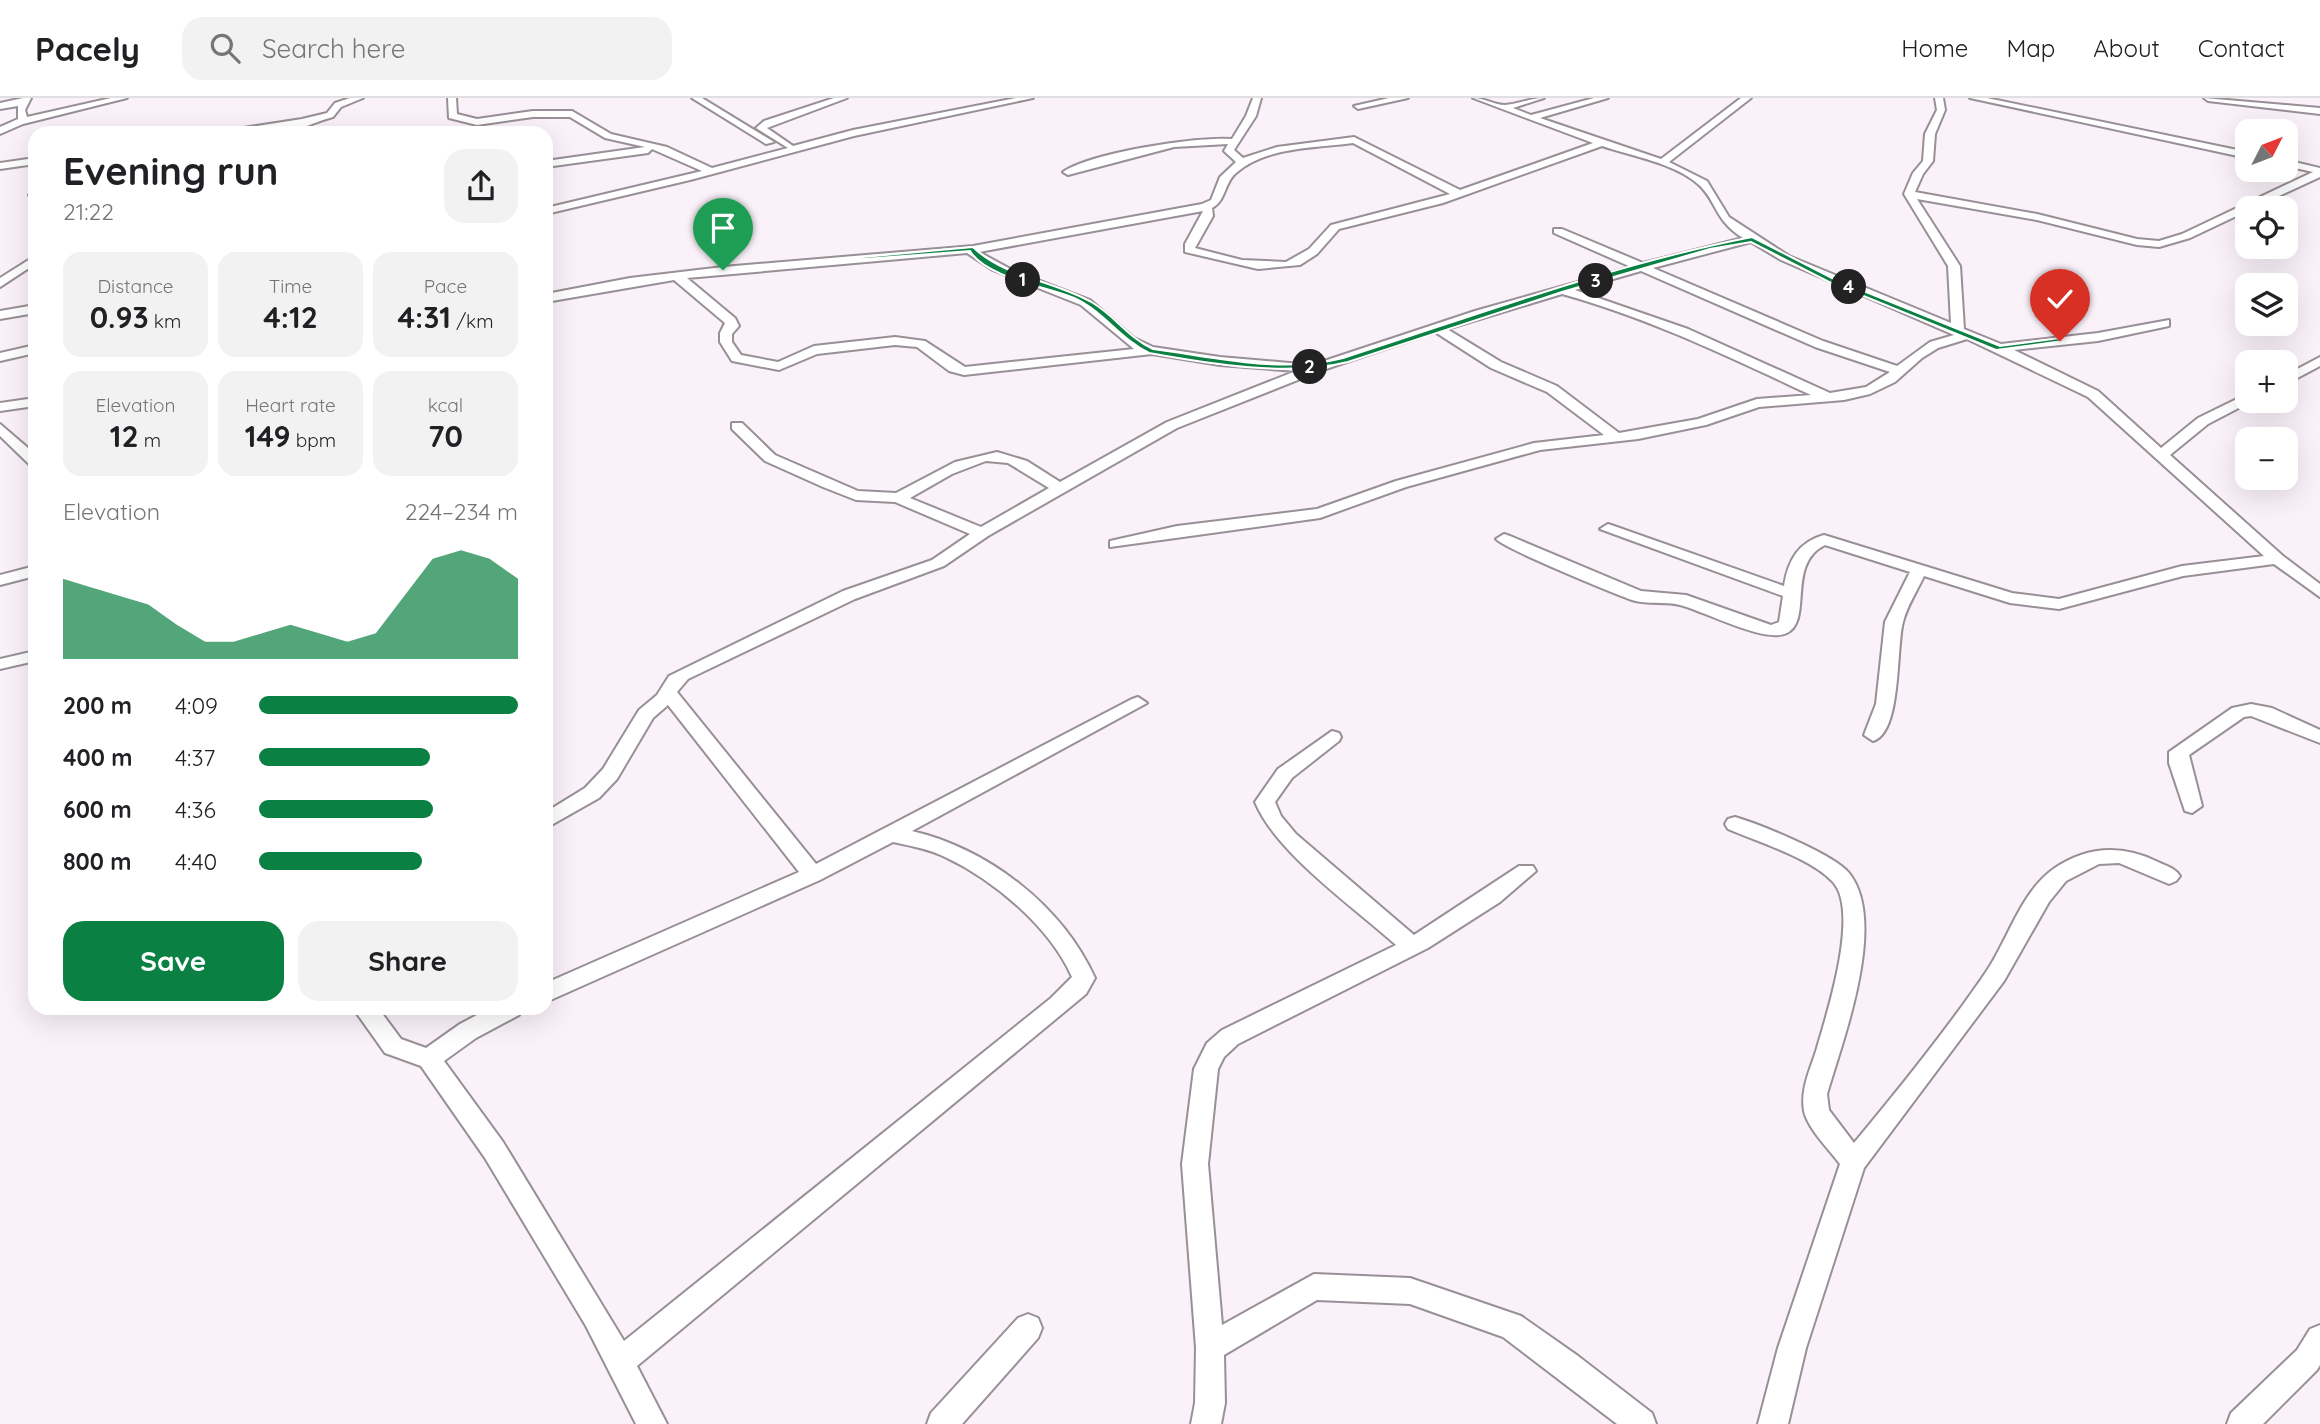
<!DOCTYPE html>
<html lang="en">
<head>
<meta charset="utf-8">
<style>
  :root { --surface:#fff; --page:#f2f2f2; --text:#202124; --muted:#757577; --line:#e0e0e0; --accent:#0b8043 }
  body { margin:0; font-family:Quicksand,sans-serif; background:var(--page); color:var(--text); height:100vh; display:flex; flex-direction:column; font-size:26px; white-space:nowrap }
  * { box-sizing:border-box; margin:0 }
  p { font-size:23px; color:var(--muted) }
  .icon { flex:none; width:38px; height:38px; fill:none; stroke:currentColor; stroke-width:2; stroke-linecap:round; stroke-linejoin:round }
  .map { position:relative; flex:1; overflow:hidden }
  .drawer { position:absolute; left:28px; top:28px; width:525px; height:889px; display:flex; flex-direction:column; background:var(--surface); border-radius:21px; box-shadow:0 7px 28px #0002 }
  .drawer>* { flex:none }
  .needle { width:46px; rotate:48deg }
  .fabs { position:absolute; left:2235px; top:21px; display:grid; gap:14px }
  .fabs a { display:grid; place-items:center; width:63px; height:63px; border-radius:14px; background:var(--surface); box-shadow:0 7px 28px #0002; font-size:35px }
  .pin { position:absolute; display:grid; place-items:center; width:60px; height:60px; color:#fff; margin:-72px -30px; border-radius:50% 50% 50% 0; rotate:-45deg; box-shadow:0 0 7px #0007 }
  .pin .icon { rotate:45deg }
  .km { position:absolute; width:35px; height:35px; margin:-18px; border-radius:50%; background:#222; color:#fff; font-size:19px; line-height:35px; text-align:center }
  .round { display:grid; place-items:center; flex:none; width:74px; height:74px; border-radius:21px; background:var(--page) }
  .overview { display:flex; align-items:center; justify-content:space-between; height:119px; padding:0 35px }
  h1 { font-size:38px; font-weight:700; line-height:52px }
  .stats { display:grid; grid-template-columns:repeat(3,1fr); gap:10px; height:119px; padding:7px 35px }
  .stats div { display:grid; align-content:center; border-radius:18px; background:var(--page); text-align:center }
  .stats b { font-size:30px; font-weight:700 }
  .stats small { font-size:19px; font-weight:400 }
  .stats p { font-size:19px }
  .chart { height:196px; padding:14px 35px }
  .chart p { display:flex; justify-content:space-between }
  .chart svg { width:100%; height:126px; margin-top:7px; fill:var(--accent); opacity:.7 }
  .action { display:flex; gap:14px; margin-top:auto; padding:14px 35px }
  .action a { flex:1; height:80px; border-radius:21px; background:var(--accent); color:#fff; font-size:28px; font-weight:700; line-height:80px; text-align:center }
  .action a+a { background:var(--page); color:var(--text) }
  ul { padding:0 35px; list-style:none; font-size:23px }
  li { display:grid; grid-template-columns:112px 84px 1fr; align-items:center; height:52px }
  li i { height:18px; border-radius:9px; background:var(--accent) }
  header { display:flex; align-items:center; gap:42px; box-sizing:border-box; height:98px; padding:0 35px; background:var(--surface); border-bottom:2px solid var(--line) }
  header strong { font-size:33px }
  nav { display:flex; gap:38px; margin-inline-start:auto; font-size:24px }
  .search { width:490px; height:63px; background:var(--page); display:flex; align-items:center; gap:18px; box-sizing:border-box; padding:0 24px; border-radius:21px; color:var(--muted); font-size:26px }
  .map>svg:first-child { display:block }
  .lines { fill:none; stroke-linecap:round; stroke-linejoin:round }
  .minor-casing { stroke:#988f97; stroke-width:4 }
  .minor { fill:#fff; fill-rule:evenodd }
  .route { fill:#0b8043; stroke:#fff; stroke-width:2 }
</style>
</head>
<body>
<header>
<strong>Pacely</strong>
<div class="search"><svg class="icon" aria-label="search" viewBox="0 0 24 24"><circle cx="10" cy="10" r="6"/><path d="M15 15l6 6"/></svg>Search here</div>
<nav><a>Home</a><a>Map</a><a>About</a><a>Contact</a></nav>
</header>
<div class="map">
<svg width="2320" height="1326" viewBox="0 0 2320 1326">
  <rect width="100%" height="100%" fill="#faf1f9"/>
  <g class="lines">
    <defs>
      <path id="minor" d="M23 0H31L25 12 27 19 111 0H127L23 26 0 36V29L18 21V8L0 11V5Z
        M350 0H363L341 9 333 19C321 22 299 32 290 32V28L211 35 302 21 327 15 335 5Z
        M448 0H456L457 16 477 21 533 13H572L611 36 667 49 712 70 788 50 756 30 764 23 834 0H847L767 30 793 48 853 32 1016 0H1033L854 38 690 82 546 116V110L702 73 652 51 648 55 546 69V63L645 49 605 40 570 19H533L477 27 449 20Z
        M692 0H702L774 44 766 46Z
        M1253 0H1261L1256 18 1234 52 1243 60 1277 49 1354 39 1460 92 1593 45 1473 0C1484 0 1495 7 1505 7 1519 6 1531 0 1544 0L1513 10 1531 17 1594 0H1608L1540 20 1661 61 1741 0H1751L1669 64 1707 83 1729 119 1789 158 1951 225 1948 168 1904 96 1913 75 1923 63 1925 36 1937 12 1935 0H1943L1945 12 1935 36 1933 63 1923 76 1915 94 2037 116 2137 141 2159 143 2182 136 2313 74 2286 68V62L2320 70V79L2253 110H2247V113L2190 140 2159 149 2137 147 2037 122 1917 101 1960 168 1964 231 2001 246 2098 235 2169 222V228L2098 243 2014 252 2098 293 2161 350 2198 320 2247 296V303H2252L2208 326 2170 357 2283 458 2320 486V499L2274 466 2183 478 2059 511 2010 505 1924 478C1917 493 1907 508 1903 524 1896 548 1902 635 1873 643L1864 637 1876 606 1885 524 1910 474 1825 447C1786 466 1813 522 1787 535 1765 546 1704 513 1680 507 1665 503 1647 507 1632 502 1613 495 1505 451 1496 441L1504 436 1510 438 1641 493 1686 497 1771 527 1779 524 1783 498 1600 431 1608 426 1614 428 1784 488C1788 463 1798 444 1824 437L2012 495 2059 501 2182 468 2264 458 2088 299 1967 241 1938 250 1922 260 1895 284 1870 296 1844 302 1759 309 1706 327 1638 341 1540 352 1406 389 1320 420 1110 449V443L1177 428 1317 411 1396 383 1534 345 1604 337 1547 294 1491 270 1435 234 1323 272 1177 330 988 438 944 468 855 501 688 581 677 594 816 766 1132 601 1138 599 1147 605 912 733C989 751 1062 808 1095 880L1086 896 637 1268 667 1326H636L586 1228 485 1060 421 968 385 955 353 910H378L401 941 426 950 460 926 490 910H523L519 917 476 940 444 963 503 1044 624 1243 1051 900 1072 879C1050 829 994 782 945 759 929 751 911 748 893 744L820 782 546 904V885L799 774 668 607 653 620 617 681 599 700 546 730V714L585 690 603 671 639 612 657 597 669 578 843 493 932 462 970 436 895 404 856 402 823 389 765 363 732 331V325H742L775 357 858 393 896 395 955 364 997 354 1027 363 1060 384 1167 324 1296 273 1220 267 1152 256 964 277 949 273 917 249 895 247 817 256 779 272 732 263 720 244V235L725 225 674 182 546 204V196L630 180 723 169 973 148 1202 106 1211 102 1220 79 1236 64 1224 53 1228 46 1174 49 1068 77 1063 74C1090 55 1197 38 1232 41L1246 18ZM1353 45 1450 96 1331 127 1309 151 1286 164 1242 162 1195 150 1213 118 1212 110C1226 103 1224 85 1236 75 1265 49 1315 50 1353 45ZM1602 48C1632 58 1674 65 1698 86 1718 104 1713 121 1743 140L1643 165 1562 131H1554V135L1631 169 1475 213 1312 267 1220 259 1153 249 1134 240 1090 202 1014 173 979 154 1203 113 1185 146V154L1258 171 1300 167 1317 156 1339 131 1443 105ZM1751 144 1781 162 1954 237 1930 244 1897 268 1823 243 1653 170ZM967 155 993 172 1081 207 1134 251 965 269 925 243 895 239 814 248 778 264 741 257 732 244V236L739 228 735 220 687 180ZM1641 173 1815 249 1890 274 1866 289 1830 295 1688 231 1575 192ZM1562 196C1649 220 1729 259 1811 297L1757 301 1698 321 1619 335 1557 288 1501 264 1447 231ZM986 363 1008 365 1049 390 981 429 910 400 952 376Z
        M1389 0H1408L1358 11 1354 8Z
        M1970 0H1987L2247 54V60Z
        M2204 0 2320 10V16L2208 3Z
        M35 60V66L0 71V65Z
        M34 94H35V104L29 97Z
        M35 158V166L0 189V180Z
        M35 207V215L0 221V213Z
        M35 247V255L0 263V255Z
        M2320 259V268L2286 286V277Z
        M35 300V308L0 313V305Z
        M0 326 35 356V368L30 367 0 338Z
        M35 468V478L0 487V477Z
        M35 553V563L0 571V561Z
        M2251 606 2272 610 2320 632V645L2251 618 2244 619 2189 657 2202 708 2192 715 2185 713 2169 665V654L2232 610Z
        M1332 633 1339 635 1341 639 1339 643 1292 680 1275 704 1281 718 1296 736 1414 837 1519 768H1533L1536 773 1500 804 1428 850 1238 946 1224 959 1218 971 1208 1066 1222 1227 1314 1176 1410 1180 1521 1218 1578 1258 1652 1315 1656 1326H1617L1503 1239 1410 1206 1317 1202 1224 1257 1225 1305 1221 1326H1191L1195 1305 1196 1250 1182 1066 1194 971 1207 945 1222 932 1396 847C1354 809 1276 755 1255 704L1278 671Z
        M1735 719C1759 726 1834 756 1849 775 1888 824 1843 941 1827 996L1829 1012 1854 1045C1899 991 1949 929 1988 871 2008 840 2022 794 2052 772 2086 748 2121 746 2158 764 2166 768 2175 770 2180 778L2176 783 2169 786 2119 765 2099 766 2066 783 2049 804 2004 883 1864 1070 1806 1250 1788 1326H1758L1778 1250 1840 1066C1829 1051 1808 1031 1804 1013 1800 991 1811 970 1817 950 1827 915 1860 814 1833 784 1811 760 1758 744 1728 731L1725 726 1728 721Z
        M1028 1216 1038 1220 1042 1230 1038 1240 962 1326H927L931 1315 1018 1220Z
        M2320 1227V1267L2317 1272 2263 1326H2227L2231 1315 2297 1252 2310 1231Z"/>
    </defs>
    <use href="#minor" class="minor-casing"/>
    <use href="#minor" class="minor"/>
  </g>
  <path class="route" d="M1752 139 1834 181 2000 248 2060 240 2063 243 1996 252 1829 184 1751 144 1710 151 1562 194 1348 264C1288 279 1210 266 1149 255 1120 241 1103 213 1074 200 1047 189 985 179 970 153L720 172 973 149C1005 180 1054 182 1093 205 1116 219 1129 240 1153 251 1215 259 1281 276 1343 260 1477 217 1613 166 1752 139Z"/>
</svg>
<div class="fabs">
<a><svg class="needle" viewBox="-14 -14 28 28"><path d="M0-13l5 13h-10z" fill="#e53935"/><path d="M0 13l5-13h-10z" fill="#757577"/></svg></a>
<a><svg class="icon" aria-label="locate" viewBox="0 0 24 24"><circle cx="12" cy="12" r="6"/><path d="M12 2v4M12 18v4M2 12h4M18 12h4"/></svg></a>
<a><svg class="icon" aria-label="layers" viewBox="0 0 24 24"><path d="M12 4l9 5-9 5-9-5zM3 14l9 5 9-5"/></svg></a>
<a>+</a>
<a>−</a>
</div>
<div class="pin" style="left:723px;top:172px;background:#1e9e55"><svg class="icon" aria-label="arrive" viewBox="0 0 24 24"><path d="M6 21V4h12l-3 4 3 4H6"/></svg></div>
<div class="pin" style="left:2060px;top:243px;background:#d93025"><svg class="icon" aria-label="check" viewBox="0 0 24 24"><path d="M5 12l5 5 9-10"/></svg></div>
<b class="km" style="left:1023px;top:182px">1</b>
<b class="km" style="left:1310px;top:269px">2</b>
<b class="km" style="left:1596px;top:183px">3</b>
<b class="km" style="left:1849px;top:189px">4</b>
<section class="drawer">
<div class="overview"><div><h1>Evening run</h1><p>21:22</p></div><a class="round"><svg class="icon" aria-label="share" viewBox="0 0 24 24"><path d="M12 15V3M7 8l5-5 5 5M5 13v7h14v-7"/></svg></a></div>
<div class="stats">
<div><p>Distance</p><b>0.93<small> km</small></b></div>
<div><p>Time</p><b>4:12</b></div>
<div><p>Pace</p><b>4:31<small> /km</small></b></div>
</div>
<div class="stats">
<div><p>Elevation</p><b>12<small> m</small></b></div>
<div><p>Heart rate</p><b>149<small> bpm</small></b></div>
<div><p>kcal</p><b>70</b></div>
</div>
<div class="chart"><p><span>Elevation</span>224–234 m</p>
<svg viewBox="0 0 160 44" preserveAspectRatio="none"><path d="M0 44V16L10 19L20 22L30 25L40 32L50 38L60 38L70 35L80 32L90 35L100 38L110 35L120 22L130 9L140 6L150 9L160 16V44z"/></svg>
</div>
<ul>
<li><b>200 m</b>4:09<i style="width:100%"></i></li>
<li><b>400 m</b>4:37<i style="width:66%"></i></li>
<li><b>600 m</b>4:36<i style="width:67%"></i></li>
<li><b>800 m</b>4:40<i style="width:63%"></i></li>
</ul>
<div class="action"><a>Save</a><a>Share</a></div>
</section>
</div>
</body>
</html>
